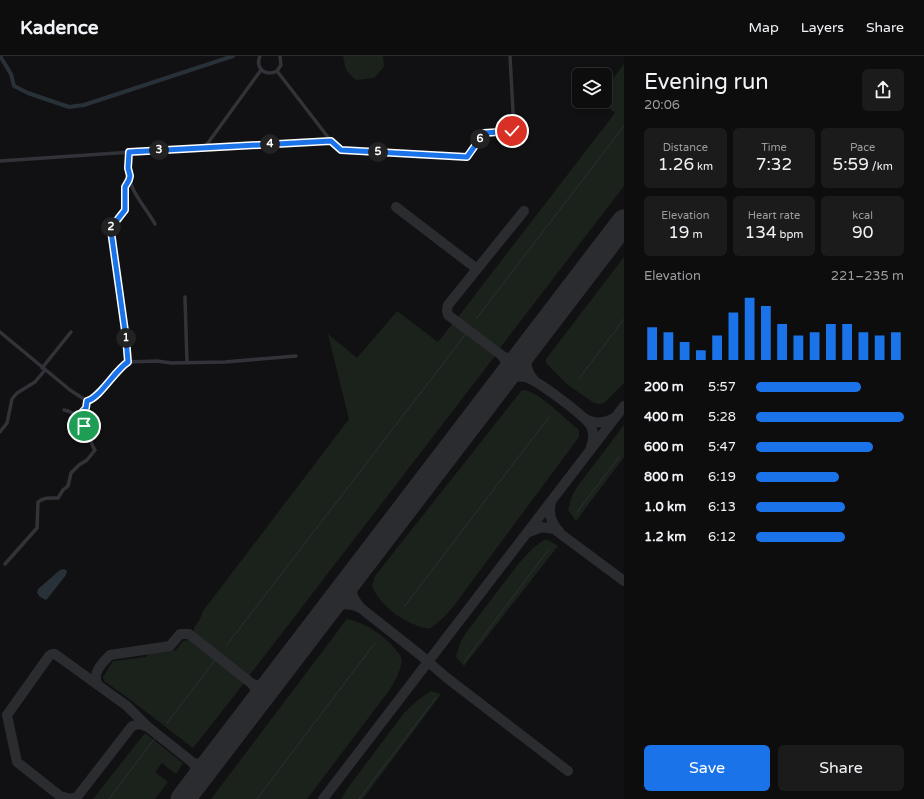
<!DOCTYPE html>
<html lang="en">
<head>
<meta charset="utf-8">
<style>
  :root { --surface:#0d0d0e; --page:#1b1b1c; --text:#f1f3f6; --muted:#9a9c9e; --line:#2d2d2e; --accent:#1a73e8 }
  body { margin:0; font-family:"Varela Round",sans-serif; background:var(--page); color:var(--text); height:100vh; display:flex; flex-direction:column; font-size:15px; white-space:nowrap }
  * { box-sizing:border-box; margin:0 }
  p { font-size:13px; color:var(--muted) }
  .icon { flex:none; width:22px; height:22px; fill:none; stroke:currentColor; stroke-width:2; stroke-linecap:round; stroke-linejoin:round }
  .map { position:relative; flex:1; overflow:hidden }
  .side { display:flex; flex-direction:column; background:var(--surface); width:300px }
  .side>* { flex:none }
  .fabs { position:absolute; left:572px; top:12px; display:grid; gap:8px }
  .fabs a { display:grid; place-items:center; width:40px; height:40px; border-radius:6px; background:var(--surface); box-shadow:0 2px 6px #0003,0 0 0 1px var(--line); font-size:20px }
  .pin { position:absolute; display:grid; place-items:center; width:34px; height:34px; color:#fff; margin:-17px; border:2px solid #fff; border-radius:50%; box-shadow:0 1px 4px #0007 }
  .km { position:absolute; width:20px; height:20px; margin:-10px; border-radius:50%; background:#222; color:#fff; font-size:11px; line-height:20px; text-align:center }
  .round { display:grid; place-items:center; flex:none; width:42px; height:42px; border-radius:6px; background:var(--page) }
  .head { display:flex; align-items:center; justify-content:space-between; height:68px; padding:0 20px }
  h1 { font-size:22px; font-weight:600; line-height:30px }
  .metrics { display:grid; grid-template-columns:repeat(3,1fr); gap:6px; height:68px; padding:4px 20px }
  .metrics div { display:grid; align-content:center; border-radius:6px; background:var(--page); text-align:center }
  .metrics b { font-size:17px; font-weight:600 }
  .metrics small { font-size:11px; font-weight:400 }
  .metrics p { font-size:11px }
  .chart { height:112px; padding:8px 20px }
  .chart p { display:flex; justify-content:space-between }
  .chart svg { width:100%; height:72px; margin-top:4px; stroke:var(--accent); stroke-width:6 }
  .primary-button { display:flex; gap:8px; margin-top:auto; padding:8px 20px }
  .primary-button a { flex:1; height:46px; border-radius:6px; background:var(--accent); color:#fff; font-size:16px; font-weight:600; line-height:46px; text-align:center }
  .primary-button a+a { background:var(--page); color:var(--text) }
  ul { padding:0 20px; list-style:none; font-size:13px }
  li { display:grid; grid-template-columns:64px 48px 1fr; align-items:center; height:30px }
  li i { height:10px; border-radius:5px; background:var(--accent) }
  header { display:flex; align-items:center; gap:24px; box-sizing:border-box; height:56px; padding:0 20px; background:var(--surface); border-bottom:1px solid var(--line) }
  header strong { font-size:19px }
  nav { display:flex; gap:22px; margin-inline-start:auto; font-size:14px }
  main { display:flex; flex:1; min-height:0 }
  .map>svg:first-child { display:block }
  .green { fill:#1b221b }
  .water { fill:#273137 }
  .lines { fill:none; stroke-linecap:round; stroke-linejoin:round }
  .stream { stroke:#273137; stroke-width:1 }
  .canal { stroke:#273137; stroke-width:4 }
  .taxiway { stroke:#2b2c30; stroke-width:10 }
  .runway { stroke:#2b2c30; stroke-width:25 }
  .minor { stroke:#323338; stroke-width:3.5 }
  .route-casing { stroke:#fff; stroke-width:8 }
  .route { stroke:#1a73e8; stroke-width:5 }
</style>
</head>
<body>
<header>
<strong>Kadence</strong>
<nav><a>Map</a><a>Layers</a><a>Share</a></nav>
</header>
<main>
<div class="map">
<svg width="624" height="743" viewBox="0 0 624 743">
  <rect width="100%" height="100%" fill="#111113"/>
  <path class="green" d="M343 0H383L384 11 374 22 356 24 346 14Z
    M624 8V130L500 292 458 261 615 57 600 45H605V33Z
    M624 201V327L605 346C601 349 599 348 594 347L568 329 546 307V303Z
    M397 255 438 286 453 267 495 300 249 620 194 577V572L200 563 203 555 349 363 328 278 357 302Z
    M522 334C537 333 566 364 578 373L579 376V381L453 551C448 557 437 569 430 572 426 573 421 571 418 570 399 563 380 549 372 530L375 520Z
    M624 369V401L576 465 568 454 572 440 577 431Z
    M544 484H548L558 490 464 610 456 601 460 587 465 578 519 507 533 492Z
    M347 563C366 567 384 579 396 594 397 596 401 599 401 602 404 610 393 629 388 636L307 743H211Z
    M189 584 244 627 193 692 132 645 104 625 103 621 113 605 146 601 149 597 176 594 183 585Z
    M431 635 441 638 363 743H341L347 733 404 657 419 643Z
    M145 677 183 707 176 718 162 707 155 716 168 726 155 743H93Z"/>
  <path class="water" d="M64 513 67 515 66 519 48 542 46 544 40 541 37 537 38 533 60 514Z"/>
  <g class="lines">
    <path class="stream" d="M476 263 624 70
      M578 324 624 263
      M577 456 619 401
      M404 551 549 361
      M226 590 465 279
      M464 606 549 493
      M167 667 216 603
      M109 743 155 682
      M257 743 375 587
      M359 743 436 642"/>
    <path class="canal" d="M0 0 11 18 14 30 28 37 69 51 84 49 233 0"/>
    <path class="taxiway" d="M396 151 477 213
      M524 155 448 249 447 254 448 259 504 301C512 304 518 302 524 296
      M530 289C524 301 525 315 535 325
      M501 299C507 305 509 312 506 320
      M499 329C506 323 516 319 525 321 536 323 585 360 591 370 594 377 594 384 591 391
      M584 362C594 368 603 368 614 362
      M551 447C548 458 551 467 559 475
      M529 476 542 471 554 473 624 525
      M358 513C349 529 349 540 362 553
      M324 558C335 547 349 546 362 553L419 598 447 622 568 715
      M251 627C259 631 266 630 273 624
      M98 629C91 618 102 607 110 599L170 590 180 578H189L251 627C258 634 258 641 254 649
      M148 671 140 668 132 670 77 741 71 743 60 740 17 706 7 659 49 600 52 598H55L127 650 148 671 192 706C198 713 197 720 194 728
      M192 706C200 710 207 708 214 702
      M323 743 624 350"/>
    <path class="runway" d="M183 743 624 166"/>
    <path class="minor" d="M260 0C255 12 265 21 277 15L281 9 280 0
      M277 15 331 85 341 94 467 101 484 77 514 74 510 0
      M205 91 261 14
      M129 96C129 101 127 107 128 112 129 136 144 148 155 168
      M0 105 205 91 331 85
      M185 241 187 307
      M0 276 70 334 87 345C100 342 115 315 128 306L157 305 171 307 225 306 296 300
      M128 306 126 282 111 175 114 168 125 154V131L129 124
      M42 312 71 276
      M78 361 86 352 87 345
      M0 376 7 367 12 343 17 337 35 326 45 314
      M5 508 37 472 38 446C44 441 51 442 58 442L63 434 68 430 71 417 79 409 87 404 95 394C91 389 91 383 88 377 84 366 76 356 64 354"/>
  </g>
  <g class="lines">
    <defs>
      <path id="route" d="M84 370 78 361 86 352 87 345C100 342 115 314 128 306L126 282 111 175 114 168 125 154V131L129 124 130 120 128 112 129 96 331 85 341 94 467 101 484 77 512 75"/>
    </defs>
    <use href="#route" class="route-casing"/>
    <use href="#route" class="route"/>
  </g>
</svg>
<div class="fabs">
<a><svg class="icon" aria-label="layers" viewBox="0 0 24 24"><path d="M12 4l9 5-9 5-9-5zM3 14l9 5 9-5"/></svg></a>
</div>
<div class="pin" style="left:84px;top:370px;background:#1e9e55"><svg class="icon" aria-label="arrive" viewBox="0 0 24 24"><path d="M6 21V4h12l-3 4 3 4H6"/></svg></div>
<div class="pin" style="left:512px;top:75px;background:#d93025"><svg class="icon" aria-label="check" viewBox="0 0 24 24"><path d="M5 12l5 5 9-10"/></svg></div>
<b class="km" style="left:126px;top:282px">1</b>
<b class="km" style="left:111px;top:171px">2</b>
<b class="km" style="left:159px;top:94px">3</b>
<b class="km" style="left:270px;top:88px">4</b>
<b class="km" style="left:378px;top:96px">5</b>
<b class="km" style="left:480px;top:83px">6</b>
</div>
<section class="side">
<div class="head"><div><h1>Evening run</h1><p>20:06</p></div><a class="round"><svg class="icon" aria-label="share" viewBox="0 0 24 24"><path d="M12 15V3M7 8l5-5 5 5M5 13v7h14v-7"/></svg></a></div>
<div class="metrics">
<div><p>Distance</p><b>1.26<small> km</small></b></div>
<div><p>Time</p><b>7:32</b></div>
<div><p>Pace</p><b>5:59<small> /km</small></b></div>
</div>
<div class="metrics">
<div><p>Elevation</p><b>19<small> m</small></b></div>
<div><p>Heart rate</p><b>134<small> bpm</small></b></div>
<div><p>kcal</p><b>90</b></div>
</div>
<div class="chart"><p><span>Elevation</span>221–235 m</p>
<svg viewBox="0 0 160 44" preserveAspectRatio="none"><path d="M5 44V24M15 44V27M25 44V33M35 44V38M45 44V29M55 44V15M65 44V6M75 44V11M85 44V22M95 44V29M105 44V27M115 44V22M125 44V22M135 44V27M145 44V29M155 44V27"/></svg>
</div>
<ul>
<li><b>200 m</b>5:57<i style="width:71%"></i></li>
<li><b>400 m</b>5:28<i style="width:100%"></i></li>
<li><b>600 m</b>5:47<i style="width:79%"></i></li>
<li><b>800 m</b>6:19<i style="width:56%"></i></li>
<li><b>1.0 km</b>6:13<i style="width:60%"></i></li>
<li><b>1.2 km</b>6:12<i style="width:60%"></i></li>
</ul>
<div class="primary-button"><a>Save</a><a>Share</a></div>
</section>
</main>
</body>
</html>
